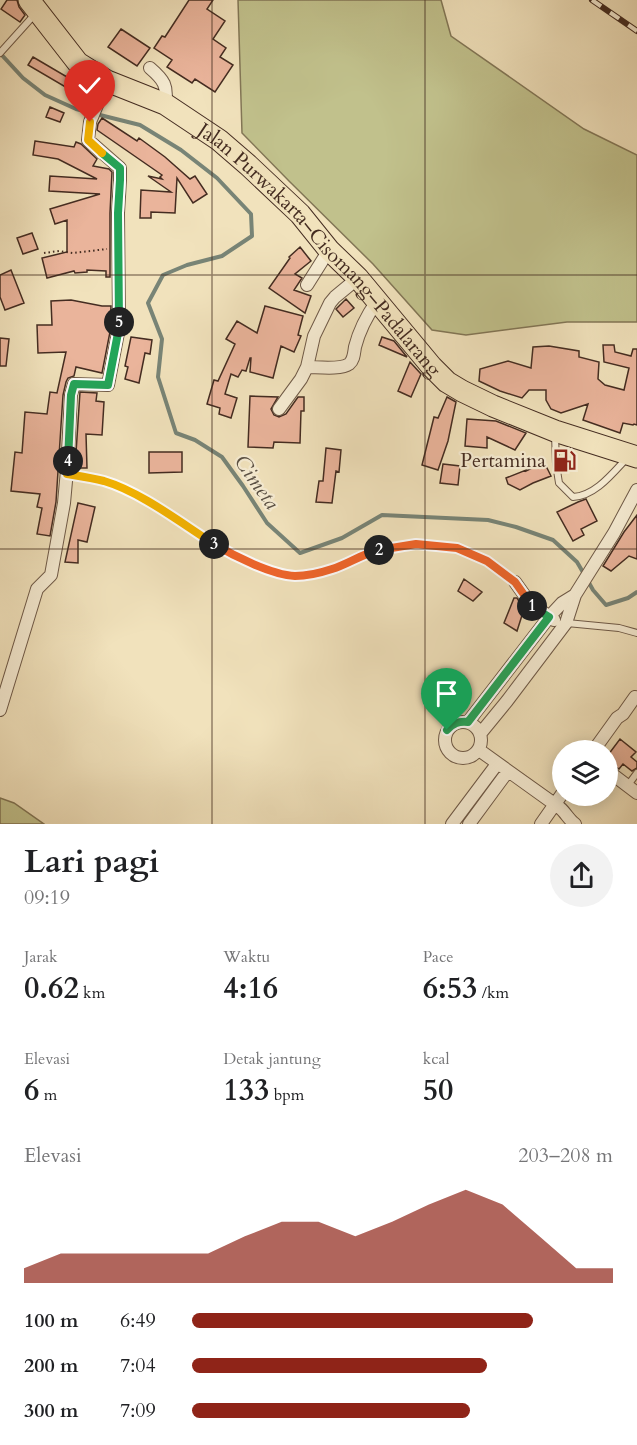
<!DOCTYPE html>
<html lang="id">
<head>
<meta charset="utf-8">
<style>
  :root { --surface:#fff; --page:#f2f2f2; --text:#202124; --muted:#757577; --accent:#8f2418 }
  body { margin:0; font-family:Cardo,serif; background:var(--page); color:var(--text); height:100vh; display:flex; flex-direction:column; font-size:22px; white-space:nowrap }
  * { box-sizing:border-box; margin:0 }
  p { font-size:20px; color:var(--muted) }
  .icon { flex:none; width:33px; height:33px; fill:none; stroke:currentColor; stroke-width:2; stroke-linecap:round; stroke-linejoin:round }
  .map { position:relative; height:824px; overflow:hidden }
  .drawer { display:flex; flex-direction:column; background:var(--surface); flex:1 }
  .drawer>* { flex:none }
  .buttons { position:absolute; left:552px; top:740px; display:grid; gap:12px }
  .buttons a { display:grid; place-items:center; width:66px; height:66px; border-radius:50%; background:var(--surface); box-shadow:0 3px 15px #0003; font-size:30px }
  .pin { position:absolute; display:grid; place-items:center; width:51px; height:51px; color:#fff; margin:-62px -26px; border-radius:50% 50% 50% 0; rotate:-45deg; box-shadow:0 0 6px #0007 }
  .pin .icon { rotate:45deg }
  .km { position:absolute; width:30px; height:30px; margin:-15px; border-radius:50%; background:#222; color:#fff; font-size:16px; line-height:30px; text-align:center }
  .round { display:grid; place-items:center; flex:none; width:63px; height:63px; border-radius:32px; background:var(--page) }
  .summary { display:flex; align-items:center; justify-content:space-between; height:102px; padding:0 24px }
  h1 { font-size:33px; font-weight:700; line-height:45px }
  .stats { display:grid; grid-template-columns:repeat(3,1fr); gap:9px; height:102px; padding:6px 24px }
  .stats div { display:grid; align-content:center }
  .stats b { font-size:30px; font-weight:700 }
  .stats small { font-size:16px; font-weight:400 }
  .stats p { font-size:16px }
  .chart { height:168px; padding:12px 24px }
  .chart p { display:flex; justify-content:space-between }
  .chart svg { width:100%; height:108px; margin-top:6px; fill:var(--accent); opacity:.7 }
  ul { padding:0 24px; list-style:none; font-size:20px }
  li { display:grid; grid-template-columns:96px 72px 1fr; align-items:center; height:45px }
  li i { height:15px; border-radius:8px; background:var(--accent) }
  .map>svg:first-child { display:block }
  .green { fill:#c1c18c; stroke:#827656; stroke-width:1.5 }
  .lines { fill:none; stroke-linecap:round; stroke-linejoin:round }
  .stream { stroke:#788476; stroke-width:4 }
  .building { fill:#eab49b; stroke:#442c21; stroke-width:1.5 }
  .service-casing { stroke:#6f5a48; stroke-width:8 }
  .minor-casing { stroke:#6f5a48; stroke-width:14 }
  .trunk-casing { stroke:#442c21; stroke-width:23 }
  .path { stroke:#442c21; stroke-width:2; stroke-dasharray:1.5 3; stroke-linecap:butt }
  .service { stroke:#f6ecd3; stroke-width:6 }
  .minor { stroke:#f6ecd3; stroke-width:12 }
  .trunk { stroke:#f1e2bc; stroke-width:21 }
  .rail-casing { stroke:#442c21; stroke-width:6 }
  .rail { stroke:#f6ecd3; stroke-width:4; stroke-dasharray:11; stroke-linecap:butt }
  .split-1-casing { stroke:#fff; stroke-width:12 }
  .split-2-casing { stroke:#fff; stroke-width:12 }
  .split-3-casing { stroke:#fff; stroke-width:12 }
  .split-4-casing { stroke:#fff; stroke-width:12 }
  .split-5-casing { stroke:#fff; stroke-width:12 }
  .split-6-casing { stroke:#fff; stroke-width:12 }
  .split-7-casing { stroke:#fff; stroke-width:12 }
  .split-1 { stroke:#22a559; stroke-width:8 }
  .split-2 { stroke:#f0652b; stroke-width:8 }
  .split-3 { stroke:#f0652b; stroke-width:8 }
  .split-4 { stroke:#f5b400; stroke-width:8 }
  .split-5 { stroke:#22a559; stroke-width:8 }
  .split-6 { stroke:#22a559; stroke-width:8 }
  .split-7 { stroke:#f5b400; stroke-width:8 }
  .grid { fill:none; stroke:#442c21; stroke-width:1.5; stroke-opacity:0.55 }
  .labels { text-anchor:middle; stroke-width:4.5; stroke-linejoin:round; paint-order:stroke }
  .street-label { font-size:20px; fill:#442c21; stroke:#f6ecd3 }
  .poi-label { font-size:20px; fill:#442c21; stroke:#f6ecd3; text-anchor:end }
  .water-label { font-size:21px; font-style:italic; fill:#5a5044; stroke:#f6ecd3 }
</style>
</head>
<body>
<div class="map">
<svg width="637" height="824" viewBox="0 0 637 824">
  <rect width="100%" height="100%" fill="#f1e2bc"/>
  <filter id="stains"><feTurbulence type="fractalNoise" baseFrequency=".00333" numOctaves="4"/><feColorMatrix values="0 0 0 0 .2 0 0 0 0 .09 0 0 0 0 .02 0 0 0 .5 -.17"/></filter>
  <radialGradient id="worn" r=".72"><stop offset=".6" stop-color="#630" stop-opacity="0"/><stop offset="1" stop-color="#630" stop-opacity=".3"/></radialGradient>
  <path class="green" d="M238 0H441L451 36 584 129 637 155V322H567L466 335 432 330 373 264 289 181 242 133Z
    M0 798 14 803 44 824H0Z"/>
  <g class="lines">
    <path class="stream" d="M0 53 23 78 45 95 76 109 140 125 181 150 217 178 251 214 252 236 222 256 187 265 163 275 148 303 162 339 158 377 176 433 195 440 222 457 243 486 267 523 300 553 342 538 382 515 488 520 516 527 553 540 577 562 584 574
      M588 581 593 590 606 605 628 598 637 592"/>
  </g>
  <path class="building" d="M7 0H17L19 7 25 15 20 22 1 9Z
    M189 0H213L207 9 225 21 213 39 226 48 220 57 233 65 215 92 195 79 192 83 167 67 172 60 154 48 162 36 165 37Z
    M121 29 150 48 137 66 108 47Z
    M33 57 79 84 74 92 28 65Z
    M50 107 64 113 60 122 46 117Z
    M102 118 137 141 139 138 165 157 190 179 195 176 207 194 193 203 177 178 175 213 151 212V218H140L141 190 171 192 148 176 162 179 160 177 162 175 97 130 98 124Z
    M35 141 74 147 76 142 81 144 97 159 93 166 109 169 112 172 110 213V277H106V271L87 270V272L75 273 74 271 47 278 42 258 67 252V220L55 224 50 209 100 194 49 191 50 176 97 179 58 159 33 155Z
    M32 233 38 249 23 254 17 238Z
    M300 247 311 261 295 274 302 278 294 290 311 296 305 313 269 288 290 258 289 257Z
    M11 270 24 303 5 310 0 297V275Z
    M346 299 354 308 343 317 336 309Z
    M71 300 102 306H111L110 332 102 373 76 367 74 376 68 378 66 382 63 395 56 502 50 536 37 534 42 508 37 507 40 494 11 491 15 452 22 453 25 412 47 414 50 392 57 393 66 352 38 353 37 325H52L51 301Z
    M265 306 303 316 298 335 301 336 294 352 281 346 273 378 250 372 251 358H250L246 371 242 370 238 377 231 374 225 394 237 398 231 418 219 414 220 408 207 404 214 380 218 381 235 344 226 339 237 321 257 333Z
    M131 337 152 340 150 354 145 353 139 383 125 379 128 367 125 366Z
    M382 337 394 341 407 357 379 345Z
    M0 338 9 339 6 366H0Z
    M603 345H614L615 352 631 356 633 349H637V425L634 424 633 425 623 423 620 433 583 420 588 404 561 413 551 409 546 400V390H529L522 398 500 391 479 381 480 369 508 361 531 368 533 347 549 346 579 351V357L599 362 598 379 605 385 624 390 629 368 604 362Z
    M410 362 421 374 411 397 398 391Z
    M80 392 97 393 96 401 104 402 102 435 86 434 87 468H75Z
    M250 396 278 397 271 409 274 415 279 417 286 414 298 397H304V411H301L300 443 274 442 273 448 248 447Z
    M447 397 456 402 448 441 438 470 422 465 434 417 438 418Z
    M467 419 496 421 526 433 515 450 487 437V448L465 446Z
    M326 448 341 450 339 472 336 471 332 503 316 502 319 481H323Z
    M149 452H182V472L149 473Z
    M544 462 551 476 533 483 520 490 508 484 506 478 526 470V471Z
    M443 464 460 466 458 485 440 483Z
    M586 499 597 521 581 529 584 535 573 541 557 512 578 502Z
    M78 503 95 507 87 542 78 540V563L65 562Z
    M637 515V559L629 556 611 571 603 566 624 532Z
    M464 579 482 592 473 601 458 591Z
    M514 598H517L524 609 517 631 504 623Z
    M620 739 636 752 631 757 637 762V768L632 771 623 764 619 769 612 764 608 763V755Z"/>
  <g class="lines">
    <defs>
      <path id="service" d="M0 53 36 13
        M555 434 556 464 559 483 573 497C595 496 612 474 627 458
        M567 623 619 628 637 633
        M628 785 637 773"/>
      <path id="minor" d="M150 68C164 80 168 86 165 104
        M307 285 329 250
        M307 367C317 367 341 370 349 364 354 360 354 353 355 347 359 331 368 314 377 301
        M279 409 301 379 307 367 314 336 330 303 335 297 358 278
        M515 582 530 603 554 620
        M0 710 37 589 51 575 64 503 67 470 71 395 74 384 108 385 118 333 119 320 118 213 120 180V168L88 140 90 122 107 81
        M445 740a18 18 0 1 1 36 0a18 18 0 1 1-36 0Z
        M468 722 549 617 562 603 575 595
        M480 734 507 701 566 623 575 595 614 533 637 490
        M479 750 560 808C566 813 569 820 575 824
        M594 750 617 718 623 714 635 697
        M608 771 637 793
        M452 824 494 768
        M469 824 508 771
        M541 824 562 794"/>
      <g id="trunk">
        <path id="s1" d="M29 0 78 63 107 81 165 104 219 140 248 165 300 214 329 250 358 278 432 367 447 382 462 391 493 406 555 431 637 457"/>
      </g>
    </defs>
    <use href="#service" class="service-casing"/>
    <use href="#minor" class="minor-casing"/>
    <use href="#trunk" class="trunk-casing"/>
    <path class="path" d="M44 253 59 251 73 253 107 249
      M79 476C95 479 111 483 127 490 178 515 234 569 292 575 321 578 344 561 369 552 394 544 430 542 455 547 473 551 493 565 507 576"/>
    <use href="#service" class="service"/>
    <use href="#minor" class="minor"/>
    <use href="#trunk" class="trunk"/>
    <defs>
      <path id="rail" d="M592 0 637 31"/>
    </defs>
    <use href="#rail" class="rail-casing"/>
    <use href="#rail" class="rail"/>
  </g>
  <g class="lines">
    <defs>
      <path id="split-1" d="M447 730C453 723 459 721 468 722L549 617 532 606"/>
      <path id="split-2" d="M379 550 416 544 457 548 487 561 515 582 532 606"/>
      <path id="split-3" d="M214 544C234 556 272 575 295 576 307 576 320 573 332 569 348 564 362 554 379 550"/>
      <path id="split-4" d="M68 461 67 474C79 476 92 478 104 481 141 492 181 523 214 544"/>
      <path id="split-5" d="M68 461 71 395 74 384 108 385 118 333 119 322"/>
      <path id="split-6" d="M102 153 120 168V180L118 213 119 322"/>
      <path id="split-7" d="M90 122 88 140 102 153"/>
    </defs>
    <use href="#split-1" class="split-1-casing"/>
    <use href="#split-2" class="split-2-casing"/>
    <use href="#split-3" class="split-3-casing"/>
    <use href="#split-4" class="split-4-casing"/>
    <use href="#split-5" class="split-5-casing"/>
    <use href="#split-6" class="split-6-casing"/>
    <use href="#split-7" class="split-7-casing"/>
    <use href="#split-1" class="split-1"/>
    <use href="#split-2" class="split-2"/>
    <use href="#split-3" class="split-3"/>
    <use href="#split-4" class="split-4"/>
    <use href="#split-5" class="split-5"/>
    <use href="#split-6" class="split-6"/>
    <use href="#split-7" class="split-7"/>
  </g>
  <path class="grid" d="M212 0V824M425 0V824M0 275H637M0 549H637"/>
  <defs>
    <symbol id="fuel-bare" viewBox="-9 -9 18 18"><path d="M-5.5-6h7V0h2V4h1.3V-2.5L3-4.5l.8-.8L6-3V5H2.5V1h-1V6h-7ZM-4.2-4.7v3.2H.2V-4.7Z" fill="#8f2418" stroke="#f6ecd3" stroke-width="2.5" paint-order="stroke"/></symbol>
  </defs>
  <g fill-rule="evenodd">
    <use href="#fuel-bare" x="548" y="444" width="33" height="33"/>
  </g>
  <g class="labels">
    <g class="street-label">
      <text dy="7" stroke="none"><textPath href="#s1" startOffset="390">Jalan Purwakarta–Cisomang–Padalarang</textPath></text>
    </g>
    <g class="poi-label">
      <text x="546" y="467">Pertamina</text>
    </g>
    <g class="water-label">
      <text transform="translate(257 482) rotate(55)" y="7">Cimeta</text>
    </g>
  </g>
  <rect width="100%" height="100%" filter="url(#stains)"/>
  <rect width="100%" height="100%" fill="url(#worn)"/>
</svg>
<div class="buttons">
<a><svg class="icon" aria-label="layers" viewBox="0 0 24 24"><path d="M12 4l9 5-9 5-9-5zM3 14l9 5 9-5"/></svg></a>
</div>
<div class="pin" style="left:447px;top:730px;background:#1e9e55"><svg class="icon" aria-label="arrive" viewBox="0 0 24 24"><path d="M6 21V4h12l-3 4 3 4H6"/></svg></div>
<div class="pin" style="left:90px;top:122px;background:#d93025"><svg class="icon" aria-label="check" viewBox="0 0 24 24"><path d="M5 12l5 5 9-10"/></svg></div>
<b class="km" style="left:532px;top:606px">1</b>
<b class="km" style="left:379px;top:550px">2</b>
<b class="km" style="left:214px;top:544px">3</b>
<b class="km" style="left:68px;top:461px">4</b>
<b class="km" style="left:119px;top:322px">5</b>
</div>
<section class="drawer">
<div class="summary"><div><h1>Lari pagi</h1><p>09:19</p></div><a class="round"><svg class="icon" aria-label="share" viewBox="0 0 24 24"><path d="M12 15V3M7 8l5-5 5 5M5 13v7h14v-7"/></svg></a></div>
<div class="stats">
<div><p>Jarak</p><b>0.62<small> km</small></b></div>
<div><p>Waktu</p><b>4:16</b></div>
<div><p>Pace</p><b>6:53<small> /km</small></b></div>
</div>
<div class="stats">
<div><p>Elevasi</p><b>6<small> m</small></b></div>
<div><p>Detak jantung</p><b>133<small> bpm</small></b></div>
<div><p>kcal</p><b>50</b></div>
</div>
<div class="chart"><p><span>Elevasi</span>203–208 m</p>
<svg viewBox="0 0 160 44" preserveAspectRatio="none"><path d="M0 44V38L10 32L20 32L30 32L40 32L50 32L60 25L70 19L80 19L90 25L100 19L110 12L120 6L130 12L140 25L150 38L160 38V44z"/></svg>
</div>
<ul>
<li><b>100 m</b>6:49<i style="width:81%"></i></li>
<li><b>200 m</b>7:04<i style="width:70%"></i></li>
<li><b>300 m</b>7:09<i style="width:66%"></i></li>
</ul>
</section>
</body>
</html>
